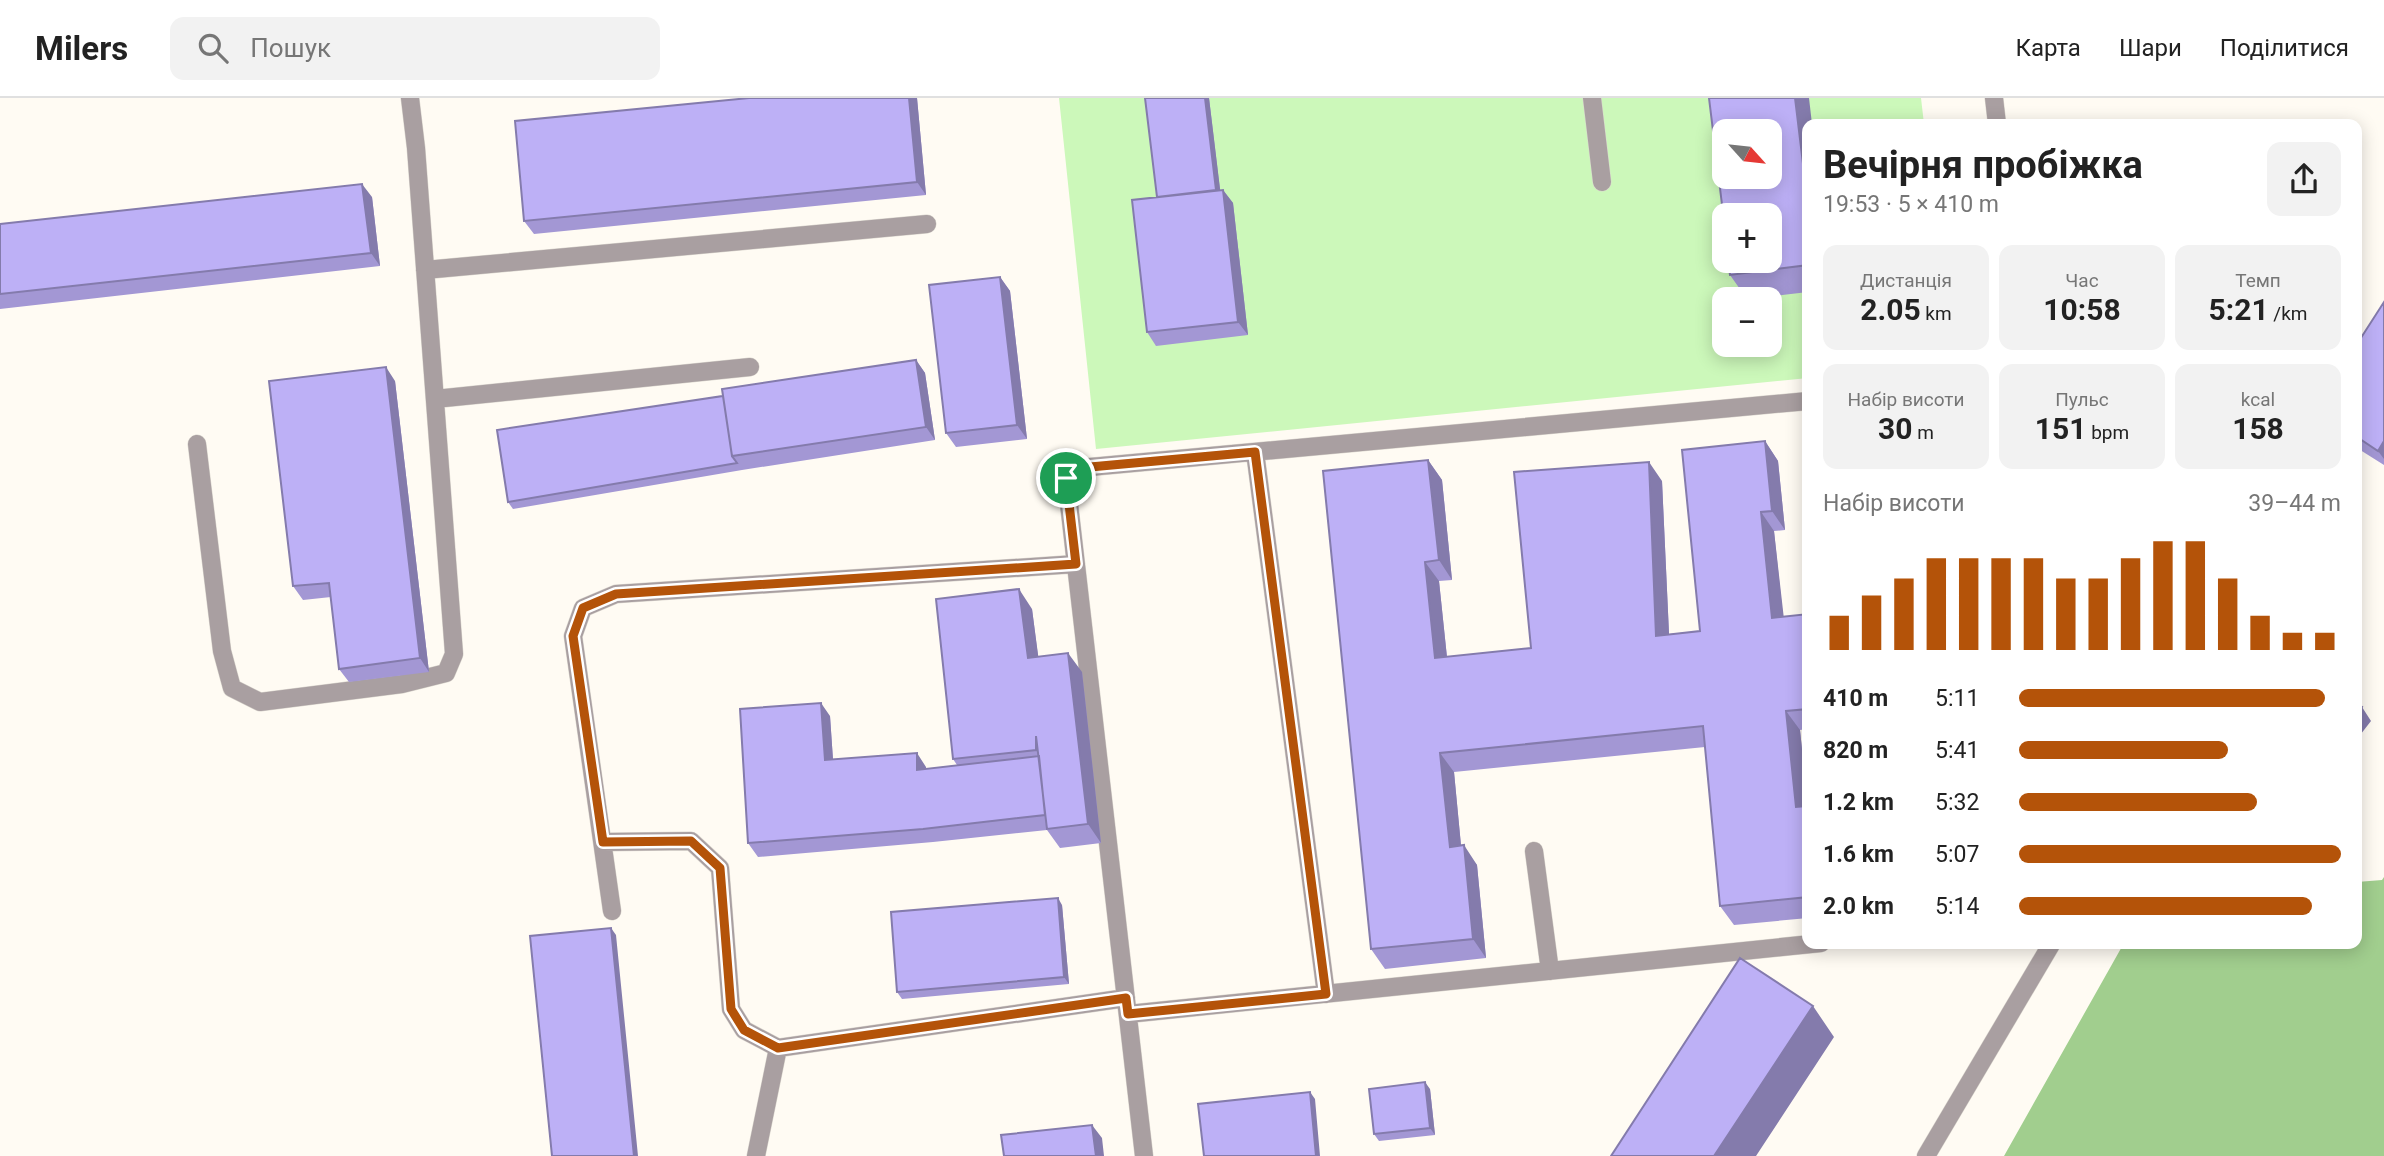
<!DOCTYPE html>
<html lang="uk">
<head>
<meta charset="utf-8">
<style>
  :root { --surface:#fff; --page:#f2f2f2; --text:#222; --muted:#767676; --line:#e0e0e0; --accent:#b45309 }
  body { margin:0; font-family:Roboto,sans-serif; background:var(--page); color:var(--text); height:100vh; display:flex; flex-direction:column; font-size:26px; white-space:nowrap }
  * { box-sizing:border-box; margin:0 }
  p { font-size:23px; color:var(--muted) }
  .icon { flex:none; width:38px; height:38px; fill:none; stroke:currentColor; stroke-width:2; stroke-linecap:round; stroke-linejoin:round }
  .map { position:relative; flex:1; overflow:hidden }
  .drawer { position:absolute; left:1802px; top:21px; width:560px; height:830px; display:flex; flex-direction:column; background:var(--surface); border-radius:14px; box-shadow:0 4px 18px #0003 }
  .drawer>* { flex:none }
  .needle { width:46px; rotate:117deg }
  .controls { position:absolute; left:1712px; top:21px; display:grid; gap:14px }
  .controls a { display:grid; place-items:center; width:70px; height:70px; border-radius:14px; background:var(--surface); box-shadow:0 4px 18px #0003; font-size:35px }
  .pin { position:absolute; display:grid; place-items:center; width:60px; height:60px; color:#fff; margin:-30px; border:4px solid #fff; border-radius:50%; box-shadow:0 2px 7px #0007 }
  .round { display:grid; place-items:center; flex:none; width:74px; height:74px; border-radius:14px; background:var(--page) }
  .overview { display:flex; align-items:center; justify-content:space-between; height:119px; padding:0 21px }
  h1 { font-size:38px; font-weight:700; line-height:52px }
  .figures { display:grid; grid-template-columns:repeat(3,1fr); gap:10px; height:119px; padding:7px 21px }
  .figures div { display:grid; align-content:center; border-radius:14px; background:var(--page); text-align:center }
  .figures b { font-size:30px; font-weight:700 }
  .figures small { font-size:19px; font-weight:400 }
  .figures p { font-size:19px }
  .chart { height:196px; padding:14px 21px }
  .chart p { display:flex; justify-content:space-between }
  .chart svg { width:100%; height:126px; margin-top:7px; stroke:var(--accent); stroke-width:6 }
  ul { padding:0 21px; list-style:none; font-size:23px }
  li { display:grid; grid-template-columns:112px 84px 1fr; align-items:center; height:52px }
  li i { height:18px; border-radius:9px; background:var(--accent) }
  header { display:flex; align-items:center; gap:42px; box-sizing:border-box; height:98px; padding:0 35px; background:var(--surface); border-bottom:2px solid var(--line) }
  header strong { font-size:33px }
  nav { display:flex; gap:38px; margin-inline-start:auto; font-size:24px }
  .search { width:490px; height:63px; background:var(--page); display:flex; align-items:center; gap:18px; box-sizing:border-box; padding:0 24px; border-radius:14px; color:var(--muted); font-size:26px }
  .map>svg:first-child { display:block }
  .green { fill:#ccf8ba; fill-rule:evenodd }
  .forest { fill:#a1ce8e }
  .lines { fill:none; stroke-linecap:round; stroke-linejoin:round }
  .lane-casing { stroke:#dbd7cf; stroke-width:19 }
  .street-casing { stroke:#dbd7cf; stroke-width:19 }
  .lane { stroke:#a99fa1; stroke-width:18 }
  .street { stroke:#a99fa1; stroke-width:18 }
  .wall { fill:#a397d4 }
  .shaded-wall { fill:#847bac }
  .building { fill:#bdb0f6; stroke:#847bac; stroke-width:2; fill-rule:evenodd }
  .route-casing { stroke:#fff; stroke-width:14 }
  .route { stroke:#b45309; stroke-width:9 }
</style>
</head>
<body>
<header>
<strong>Milers</strong>
<div class="search"><svg class="icon" aria-label="search" viewBox="0 0 24 24"><circle cx="10" cy="10" r="6"/><path d="M15 15l6 6"/></svg>Пошук</div>
<nav><a>Карта</a><a>Шари</a><a>Поділитися</a></nav>
</header>
<div class="map">
<svg width="2384" height="1058" viewBox="0 0 2384 1058">
  <rect width="100%" height="100%" fill="#fffbf3"/>
  <path class="green" d="M1059 0H1921L1924 26H1808V280L1096 351ZM1724 33H1769V79H1724ZM1724 117H1769V163H1724ZM1724 201H1769V247H1724Z"/>
  <path class="forest" d="M2384 779V1058H2004L2124 845H2357V784L2382 782Z"/>
  <g class="lines">
    <defs>
      <path id="lane" d="M1592 0 1602 84
        M425 172 927 126
        M435 301 750 269
        M197 346 222 553 232 590 260 604 402 586 446 575 454 556 416 50 410 0
        M1255 354 1326 896
        M603 744 691 743 720 770 731 911 744 932 778 950 1126 900
        M1534 753 1550 873
        M612 813 573 538 583 510 616 496 1076 466
        M1128 916 1821 845
        M756 1058 778 950
        M1144 1058 1066 380 1090 369 1808 303"/>
      <path id="street" d="M1994 0 1997 26
        M1926 1058 2052 845"/>
    </defs>
    <use href="#lane" class="lane-casing"/>
    <use href="#street" class="street-casing"/>
    <use href="#lane" class="lane"/>
    <use href="#street" class="street"/>
  </g>
  <path class="wall" d="M749 0H917L926 97 534 136 524 123Z
    M1145 0H1209L1220 92H1223L1233 105 1248 237 1156 248 1147 234 1157 99Z
    M1808 26V194L1747 201 1730 177Z
    M372 99 380 168 0 211V126Z
    M1000 179 1010 193 1027 341 956 349 946 335Z
    M2384 204V367L2357 350V246Z
    M916 262 925 275 935 342 742 372 513 411 508 404 723 298Z
    M395 283 429 574 349 584 339 571 331 499 303 502 293 488Z
    M1765 343 1778 363 1785 432 1774 433 1783 519 1808 516V631L1800 632 1808 709V820L1734 827 1720 808 1705 649 1454 674 1461 748 1477 767 1486 860 1385 871 1371 851 1428 362 1442 382 1452 482 1439 483 1447 559 1531 550 1662 383 1669 536 1700 533Z
    M1032 511 1038 558 1082 574 1101 745 1060 750 1047 732 933 744 758 759 748 745 830 618 833 662 926 669V671L957 667 953 661Z
    M1062 807 1069 886 902 901 897 894Z
    M1430 991 1435 1037 1379 1043 1374 1036Z"/>
  <path class="shaded-wall" d="M909 0H917L926 97 917 84Z
    M1205 0H1209L1222 107 1217 100Z
    M1795 0H1809L1812 26H1808V107Z
    M362 86 372 99 380 168 371 155Z
    M1223 92 1233 105 1248 237 1238 224Z
    M1000 179 1010 193 1027 341 1017 327Z
    M916 262 925 275 935 342 926 329Z
    M386 269 395 283 429 574 420 560Z
    M1765 343 1778 363 1785 432 1772 413Z
    M2384 343V361L2378 353Z
    M1428 362 1442 382 1452 482 1439 462Z
    M1649 364 1662 383 1670 557 1656 538Z
    M1761 414 1774 433 1786 539 1772 520Z
    M1425 464 1439 483 1449 579 1435 560Z
    M1019 491 1032 511 1041 579 1028 560Z
    M1068 555 1082 574 1101 745 1088 726Z
    M821 605 830 618 834 676 825 662Z
    M2362 609 2371 623 2357 641V615Z
    M1786 613 1800 632 1808 709V726L1796 709Z
    M917 655 926 669 927 685 917 672Z
    M1440 655 1454 674 1463 768 1450 749Z
    M1464 747 1477 767 1486 860 1473 841Z
    M1058 800 1062 807 1069 886 1064 879Z
    M611 830 616 837 638 1058H634Z
    M1813 908 1834 939 1756 1058H1714Z
    M1425 984 1430 991 1435 1037 1430 1030Z
    M1310 994 1315 1001 1320 1058H1316Z
    M1092 1027 1102 1040 1104 1058H1096Z"/>
  <path class="building" d="M749 0H909L917 84 524 123 515 23Z
    M1145 0H1205L1216 92 1157 99Z
    M1709 0H1795L1808 107V167L1730 177 1728 163H1769V117H1724V123ZM1724 33H1769V79H1724Z
    M362 86 371 155 0 196V126Z
    M1223 92 1238 224 1147 234 1132 102Z
    M1000 179 1017 327 946 335 929 187Z
    M2384 204V343L2378 353 2357 339V246Z
    M916 262 926 329 732 358 722 291Z
    M386 269 420 560 339 571 329 485 293 488 269 283Z
    M723 298 732 358 737 365 508 404 497 332Z
    M1765 343 1772 413 1761 414 1772 520 1808 516V611L1786 613 1796 709 1807 708 1808 799 1720 808 1703 628 1440 655 1450 749 1464 747 1473 841 1371 851 1323 373 1428 362 1439 462 1425 464 1435 560 1531 550 1514 374 1649 364 1656 538 1700 533 1682 352Z
    M1019 491 1028 560 1068 555 1088 726 1047 731 1036 638V652L953 661 936 501Z
    M821 605 825 662 917 655V672L1039 658 1045 717 923 731 748 745 740 611Z
    M2357 605 2362 609 2357 615Z
    M1058 800 1064 879 897 894 891 814Z
    M611 830 634 1058H552L530 838Z
    M1740 860 1813 908 1714 1058H1611Z
    M1425 984 1430 1030 1374 1036 1369 991Z
    M1310 994 1316 1058H1204L1198 1006Z
    M1092 1027 1096 1058H1004L1001 1037Z"/>
  <g class="lines">
    <defs>
      <path id="route" d="M1255 354 1326 896 1128 916 1126 900 778 950 744 932 731 911 720 770 691 743 603 744 573 538 583 510 616 496 1076 466 1066 380 1090 369Z"/>
    </defs>
    <use href="#route" class="route-casing"/>
    <use href="#route" class="route"/>
  </g>
</svg>
<div class="controls">
<a><svg class="needle" viewBox="-14 -14 28 28"><path d="M0-13l5 13h-10z" fill="#e53935"/><path d="M0 13l5-13h-10z" fill="#767676"/></svg></a>
<a>+</a>
<a>−</a>
</div>
<div class="pin" style="left:1066px;top:380px;background:#1e9e55"><svg class="icon" aria-label="arrive" viewBox="0 0 24 24"><path d="M6 21V4h12l-3 4 3 4H6"/></svg></div>
<section class="drawer">
<div class="overview"><div><h1>Вечірня пробіжка</h1><p>19:53 · 5 × 410 m</p></div><a class="round"><svg class="icon" aria-label="share" viewBox="0 0 24 24"><path d="M12 15V3M7 8l5-5 5 5M5 13v7h14v-7"/></svg></a></div>
<div class="figures">
<div><p>Дистанція</p><b>2.05<small> km</small></b></div>
<div><p>Час</p><b>10:58</b></div>
<div><p>Темп</p><b>5:21<small> /km</small></b></div>
</div>
<div class="figures">
<div><p>Набір висоти</p><b>30<small> m</small></b></div>
<div><p>Пульс</p><b>151<small> bpm</small></b></div>
<div><p>kcal</p><b>158</b></div>
</div>
<div class="chart"><p><span>Набір висоти</span>39–44 m</p>
<svg viewBox="0 0 160 44" preserveAspectRatio="none"><path d="M5 44V32M15 44V25M25 44V19M35 44V12M45 44V12M55 44V12M65 44V12M75 44V19M85 44V19M95 44V12M105 44V6M115 44V6M125 44V19M135 44V32M145 44V38M155 44V38"/></svg>
</div>
<ul>
<li><b>410 m</b>5:11<i style="width:95%"></i></li>
<li><b>820 m</b>5:41<i style="width:65%"></i></li>
<li><b>1.2 km</b>5:32<i style="width:74%"></i></li>
<li><b>1.6 km</b>5:07<i style="width:100%"></i></li>
<li><b>2.0 km</b>5:14<i style="width:91%"></i></li>
</ul>
</section>
</div>
</body>
</html>
